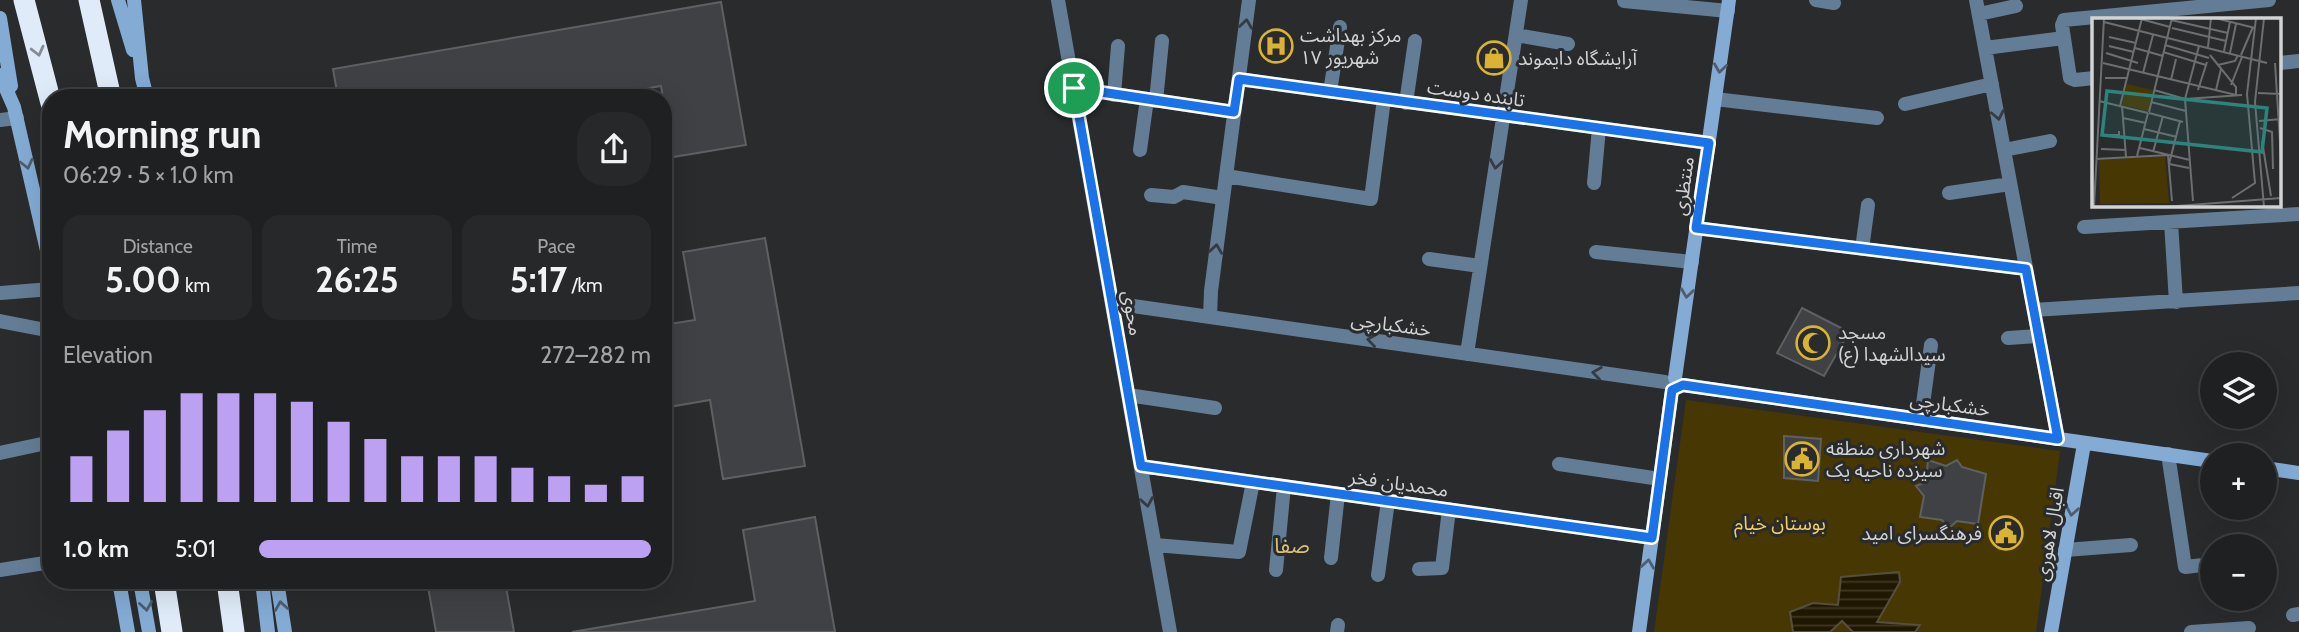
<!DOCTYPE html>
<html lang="en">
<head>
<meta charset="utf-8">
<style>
  :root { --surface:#1f2022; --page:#27282a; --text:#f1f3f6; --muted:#a1a3a5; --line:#3c3e40; --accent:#bca0f2 }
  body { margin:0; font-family:Cabin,"Noto Sans Arabic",sans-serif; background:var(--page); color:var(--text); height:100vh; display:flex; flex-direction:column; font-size:26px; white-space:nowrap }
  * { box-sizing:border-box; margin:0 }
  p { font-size:23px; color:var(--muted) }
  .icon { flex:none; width:38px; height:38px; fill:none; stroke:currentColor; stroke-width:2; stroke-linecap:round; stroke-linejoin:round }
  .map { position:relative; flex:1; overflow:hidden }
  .details { position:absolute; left:42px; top:89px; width:630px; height:500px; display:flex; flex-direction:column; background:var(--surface); border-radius:28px; box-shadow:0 7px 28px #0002,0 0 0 2px var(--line) }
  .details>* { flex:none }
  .controls { position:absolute; left:2200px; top:352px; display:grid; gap:14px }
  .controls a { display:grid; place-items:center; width:77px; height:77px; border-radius:50%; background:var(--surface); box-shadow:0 7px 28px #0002,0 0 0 2px var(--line); font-size:35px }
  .pin { position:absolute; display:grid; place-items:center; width:60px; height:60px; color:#fff; margin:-30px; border:4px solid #fff; border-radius:50%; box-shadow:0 2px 7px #0007 }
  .round { display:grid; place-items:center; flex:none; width:74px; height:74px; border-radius:28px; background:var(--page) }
  .headline { display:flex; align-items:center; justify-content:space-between; height:119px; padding:0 21px }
  h1 { font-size:38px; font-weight:700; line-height:52px }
  .stats { display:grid; grid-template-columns:repeat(3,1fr); gap:10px; height:119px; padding:7px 21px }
  .stats div { display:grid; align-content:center; border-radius:18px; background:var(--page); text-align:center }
  .stats b { font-size:35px; font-weight:700 }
  .stats small { font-size:19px; font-weight:400 }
  .stats p { font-size:19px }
  .chart { height:196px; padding:14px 21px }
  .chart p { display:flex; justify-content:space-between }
  .chart svg { width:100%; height:126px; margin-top:7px; stroke:var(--accent); stroke-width:6 }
  ul { padding:0 21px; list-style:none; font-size:23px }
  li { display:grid; grid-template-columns:112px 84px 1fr; align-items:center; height:52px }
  li i { height:18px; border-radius:9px; background:var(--accent) }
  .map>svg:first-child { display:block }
  .park { fill:#473803 }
  .water { fill:url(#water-rules); stroke:#554f40; stroke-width:2 }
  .building { fill:#3f4144; stroke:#5e6062; stroke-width:2 }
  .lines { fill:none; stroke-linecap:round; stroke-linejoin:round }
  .street { stroke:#647d96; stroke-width:14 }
  .secondary { stroke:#83abd4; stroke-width:14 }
  .highway { stroke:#dfebf8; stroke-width:21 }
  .oneway { stroke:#353b42 }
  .oneway2 { stroke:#848b92 }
  .oneway3 { stroke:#4d5e70 }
  .route-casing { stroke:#fff; stroke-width:14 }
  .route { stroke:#1a73e8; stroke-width:9 }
  .labels { text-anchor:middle; stroke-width:6; stroke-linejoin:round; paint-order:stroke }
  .poi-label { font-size:19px; fill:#d2d3d4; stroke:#292b2d; text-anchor:start }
  .street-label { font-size:19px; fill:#d2d3d4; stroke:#292b2d }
  .park-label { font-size:19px; fill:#f6cf5b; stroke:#292b2d }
  .neighbourhood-label { font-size:21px; fill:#dcc175; stroke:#292b2d }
  .inset-road { fill:none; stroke:#6d6e70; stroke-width:2 }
  .view { fill:#2c847d; fill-opacity:0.15; stroke:#2c847d; stroke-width:3.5 }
  .inset-edge { fill:none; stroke:#d2d3d4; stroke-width:3.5 }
</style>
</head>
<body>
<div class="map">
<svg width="2299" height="632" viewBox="0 0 2299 632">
  <defs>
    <pattern id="water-rules" width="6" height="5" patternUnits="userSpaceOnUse" patternTransform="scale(1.75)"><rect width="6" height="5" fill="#201700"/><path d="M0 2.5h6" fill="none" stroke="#403824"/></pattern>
  </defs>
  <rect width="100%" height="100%" fill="#292b2d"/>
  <path class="park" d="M1686 400 2060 451 2036 632H1654Z"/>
  <path class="water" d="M1899 572 1900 582 1877 622 1920 625 1915 632H1853L1842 621 1830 632H1793L1790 612 1813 603 1838 605 1841 577Z"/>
  <path class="building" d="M721 2 746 145 673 157 661 86 593 98H338L333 69Z
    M765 238 805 466 723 479 710 400 663 408V325L695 320 683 252Z
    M1802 308 1849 332 1824 376 1777 353Z
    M1784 436 1821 439 1818 481 1784 478Z
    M1928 460 1946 466 1957 460 1962 467 1986 474 1978 524 1957 521 1949 528 1942 520 1920 517 1924 496 1916 486 1926 482Z
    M815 517 835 632H572L755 601 743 530Z
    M427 581H505L514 632H436Z"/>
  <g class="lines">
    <path class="street" d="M1058 0 1170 632
      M1816 0 1834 3
      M1976 0 2058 439
      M1624 1 1728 11
      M1979 14 2016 6
      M1516 35 1568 44
      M1985 48 2064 38
      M2280 63 2299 61
      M2094 78 2075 80 2070 78 2062 25 2064 20 2269 0
      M1239 79 1709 143
      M1074 88 1234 112
      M1330 92 1340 27
      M1114 95 1118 46
      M1715 99 1877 118
      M1156 101 1162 41
      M1406 103 1415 41
      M1905 104 1992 84
      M0 120 17 118
      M1140 150 1147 99
      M2004 150 2050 141
      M1226 176 1371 199 1384 99
      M1594 183 1599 128
      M1949 193 2010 184
      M1151 195 1174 197 1183 192 1223 198
      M2171 222 2176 302
      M2084 227 2299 214
      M1696 228 2026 269
      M1862 249 1868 205
      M1596 252 1692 262
      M1429 259 1480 266
      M1 293 51 289
      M1112 303 1665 382
      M2034 310 2299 293
      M1210 317 1211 291 1249 0
      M0 321 51 331
      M2008 338 2039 336
      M1467 354 1521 0
      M1128 395 1215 408
      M1921 419 1931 345
      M0 453 51 442
      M2168 454 2185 567 2212 564
      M1559 464 1660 479
      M1141 466 1652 538
      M1155 545 1239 552 1253 482
      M2065 550 2131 545
      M1331 558 1338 494
      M1419 569 1442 568 1449 509
      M0 570 51 562
      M1276 570 1284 486
      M1378 575 1388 501
      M2293 615 2299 614
      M1337 632 1338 625
      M2191 632 2249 628"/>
    <path class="secondary" d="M118 0 133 50
      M134 0 142 78 147 98
      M0 18 11 86
      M0 75 14 107 51 268
      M1675 378 1729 0
      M1683 385 2212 461
      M2264 468 2299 473
      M119 581 128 632
      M140 581 149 632
      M262 581 268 632
      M277 581 285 632
      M1639 632 1672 390
      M2051 632 2084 444"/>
    <path class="highway" d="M24 0 51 103
      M89 0 111 98
      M164 581 172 632
      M227 581 234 632"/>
  </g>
  <defs><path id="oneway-chevron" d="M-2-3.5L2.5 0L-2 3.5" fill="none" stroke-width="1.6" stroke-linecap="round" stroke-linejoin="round" transform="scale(1.75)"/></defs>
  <g class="oneway">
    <use href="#oneway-chevron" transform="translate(1246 24) rotate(-82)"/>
    <use href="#oneway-chevron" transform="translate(1998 115) rotate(79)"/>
    <use href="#oneway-chevron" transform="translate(1496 164) rotate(99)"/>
    <use href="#oneway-chevron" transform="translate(1216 249) rotate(-82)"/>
    <use href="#oneway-chevron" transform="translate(1372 340) rotate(-172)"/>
    <use href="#oneway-chevron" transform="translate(1597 373) rotate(-172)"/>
    <use href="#oneway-chevron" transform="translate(1147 502) rotate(80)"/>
  </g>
  <use class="oneway2" href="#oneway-chevron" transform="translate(38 51) rotate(76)"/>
  <g class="oneway3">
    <use href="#oneway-chevron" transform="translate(1720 68) rotate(98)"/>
    <use href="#oneway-chevron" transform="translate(27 164) rotate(77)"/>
    <use href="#oneway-chevron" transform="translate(1687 293) rotate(98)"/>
    <use href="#oneway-chevron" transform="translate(2072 511) rotate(100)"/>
    <use href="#oneway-chevron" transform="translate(1648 564) rotate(-82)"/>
    <use href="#oneway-chevron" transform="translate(146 606) rotate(81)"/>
    <use href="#oneway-chevron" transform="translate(281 606) rotate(-99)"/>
  </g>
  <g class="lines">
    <defs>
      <path id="route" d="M1239 79 1709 143 1696 228 2026 269 2058 439 1683 385 1672 390 1652 538 1141 466 1074 88 1234 112Z"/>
    </defs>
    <use href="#route" class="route-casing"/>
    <use href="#route" class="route"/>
  </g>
  <defs>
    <symbol id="hospital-ring" viewBox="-11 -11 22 22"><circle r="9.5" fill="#292b2d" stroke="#dbb333" stroke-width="1.5"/><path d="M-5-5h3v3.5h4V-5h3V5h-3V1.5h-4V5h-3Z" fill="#dbb333"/></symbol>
    <symbol id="shop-ring" viewBox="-11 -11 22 22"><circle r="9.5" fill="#292b2d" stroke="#dbb333" stroke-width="1.5"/><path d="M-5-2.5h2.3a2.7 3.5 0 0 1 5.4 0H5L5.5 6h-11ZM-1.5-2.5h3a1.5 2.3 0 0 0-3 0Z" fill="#dbb333"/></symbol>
    <symbol id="mosque-ring" viewBox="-11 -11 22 22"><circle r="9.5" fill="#292b2d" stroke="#dbb333" stroke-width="1.5"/><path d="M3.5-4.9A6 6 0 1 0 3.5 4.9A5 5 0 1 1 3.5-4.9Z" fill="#dbb333"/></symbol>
    <symbol id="civic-ring" viewBox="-11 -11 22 22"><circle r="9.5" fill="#292b2d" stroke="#dbb333" stroke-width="1.5"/><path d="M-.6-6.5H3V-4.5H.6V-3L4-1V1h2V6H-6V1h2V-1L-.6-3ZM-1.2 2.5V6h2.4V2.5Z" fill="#dbb333"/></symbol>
  </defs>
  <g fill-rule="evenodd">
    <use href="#hospital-ring" x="1257" y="27" width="38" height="38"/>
    <use href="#shop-ring" x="1475" y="39" width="38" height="38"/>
    <use href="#mosque-ring" x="1794" y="324" width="38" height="38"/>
    <use href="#civic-ring" x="1783" y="440" width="38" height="38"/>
    <use href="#civic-ring" x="1987" y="514" width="38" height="38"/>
  </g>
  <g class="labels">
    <g class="poi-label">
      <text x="1300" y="42">مرکز بهداشت<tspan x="1300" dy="22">۱۷ شهریور</tspan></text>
      <text x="1518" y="65">آرایشگاه دایموند</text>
      <text x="1838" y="339">مسجد<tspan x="1838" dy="22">سیدالشهدا (ع)</tspan></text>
      <text x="1826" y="455">شهرداری منطقه<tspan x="1826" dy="22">سیزده ناحیه یک</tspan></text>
      <text x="1982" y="540" text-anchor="end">فرهنگسرای امید</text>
    </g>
    <g class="street-label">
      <text transform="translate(1476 93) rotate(8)" y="7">تابنده دوست</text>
      <text transform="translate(1683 186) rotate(-82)" y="7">منتظری</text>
      <text transform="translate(1133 313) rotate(80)" y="7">محوی</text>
      <text transform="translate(1391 324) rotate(8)" y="7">خشکبارچی</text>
      <text transform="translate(1950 404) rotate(8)" y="7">خشکبارچی</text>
      <text transform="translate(1399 483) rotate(8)" y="7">محمدیان فخر</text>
      <text transform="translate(2049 534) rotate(-80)" y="7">اقبال لاهوری</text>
    </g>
    <g class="park-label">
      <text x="1780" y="530">بوستان خیام</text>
    </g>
    <g class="neighbourhood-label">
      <text x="1292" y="553">صفا</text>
    </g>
  </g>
  <g transform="translate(2092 18)">
    <rect width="189" height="189" fill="#292b2d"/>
    <path d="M35 66 61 72 56 93 30 87ZM73 138 77 185 8 186 7 142Z" fill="#473803"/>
    <path class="inset-road" d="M45 0 78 9M123 0 163 10M79 2 136 15M12 4 175 45M80 10 134 23M17 19 44 25M73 27 117 40M17 28 42 34M116 29 119 0M43 30 71 38M132 33 138 4M71 34 114 47M14 35 46 45M138 35 144 6M149 37 161 9M11 45 144 77V69L118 37M183 45 189 139M126 47 143 43 146 37M51 55 61 17M13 60H36M79 62 84 41M139 67 150 39M62 72 93 81 150 77M106 72 115 44M124 72 129 51M166 75 189 76M7 83 56 95M59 84 94 93M28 88 50 0M30 88 34 139M57 94 80 0M57 95 91 104M31 100 54 105M88 103 77 146 97 150M167 103 189 101M168 110 180 114 181 151M52 111 85 119M10 117H27V113M170 123 179 178M48 130 98 142M9 131 34 132M61 134 71 98M45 138 56 95M4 141 76 137 80 183M140 180 163 165 155 76 164 0M101 183 93 81 107 28M2 189 12 0M72 189 189 180M172 189 163 84 172 0"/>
    <path class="view" d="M15 73 175 90 170 134 10 117Z"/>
    <rect width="189" height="189" class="inset-edge"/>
  </g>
</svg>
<div class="controls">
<a><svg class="icon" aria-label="layers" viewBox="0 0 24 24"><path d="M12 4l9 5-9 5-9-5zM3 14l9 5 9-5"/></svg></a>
<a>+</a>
<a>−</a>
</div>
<div class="pin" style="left:1074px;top:88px;background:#1e9e55"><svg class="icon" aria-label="arrive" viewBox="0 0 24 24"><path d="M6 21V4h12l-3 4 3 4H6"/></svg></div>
<section class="details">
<div class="headline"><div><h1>Morning run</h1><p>06:29 · 5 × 1.0 km</p></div><a class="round"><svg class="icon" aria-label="share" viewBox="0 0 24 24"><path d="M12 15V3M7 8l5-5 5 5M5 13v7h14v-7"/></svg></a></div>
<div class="stats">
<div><p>Distance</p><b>5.00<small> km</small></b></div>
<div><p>Time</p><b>26:25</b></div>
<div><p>Pace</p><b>5:17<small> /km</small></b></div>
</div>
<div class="chart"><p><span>Elevation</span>272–282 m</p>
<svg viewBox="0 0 160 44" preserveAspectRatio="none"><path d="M5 44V28M15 44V19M25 44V12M35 44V6M45 44V6M55 44V6M65 44V9M75 44V16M85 44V22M95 44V28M105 44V28M115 44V28M125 44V32M135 44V35M145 44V38M155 44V35"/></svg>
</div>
<ul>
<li><b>1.0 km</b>5:01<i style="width:100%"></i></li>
</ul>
</section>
</div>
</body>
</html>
